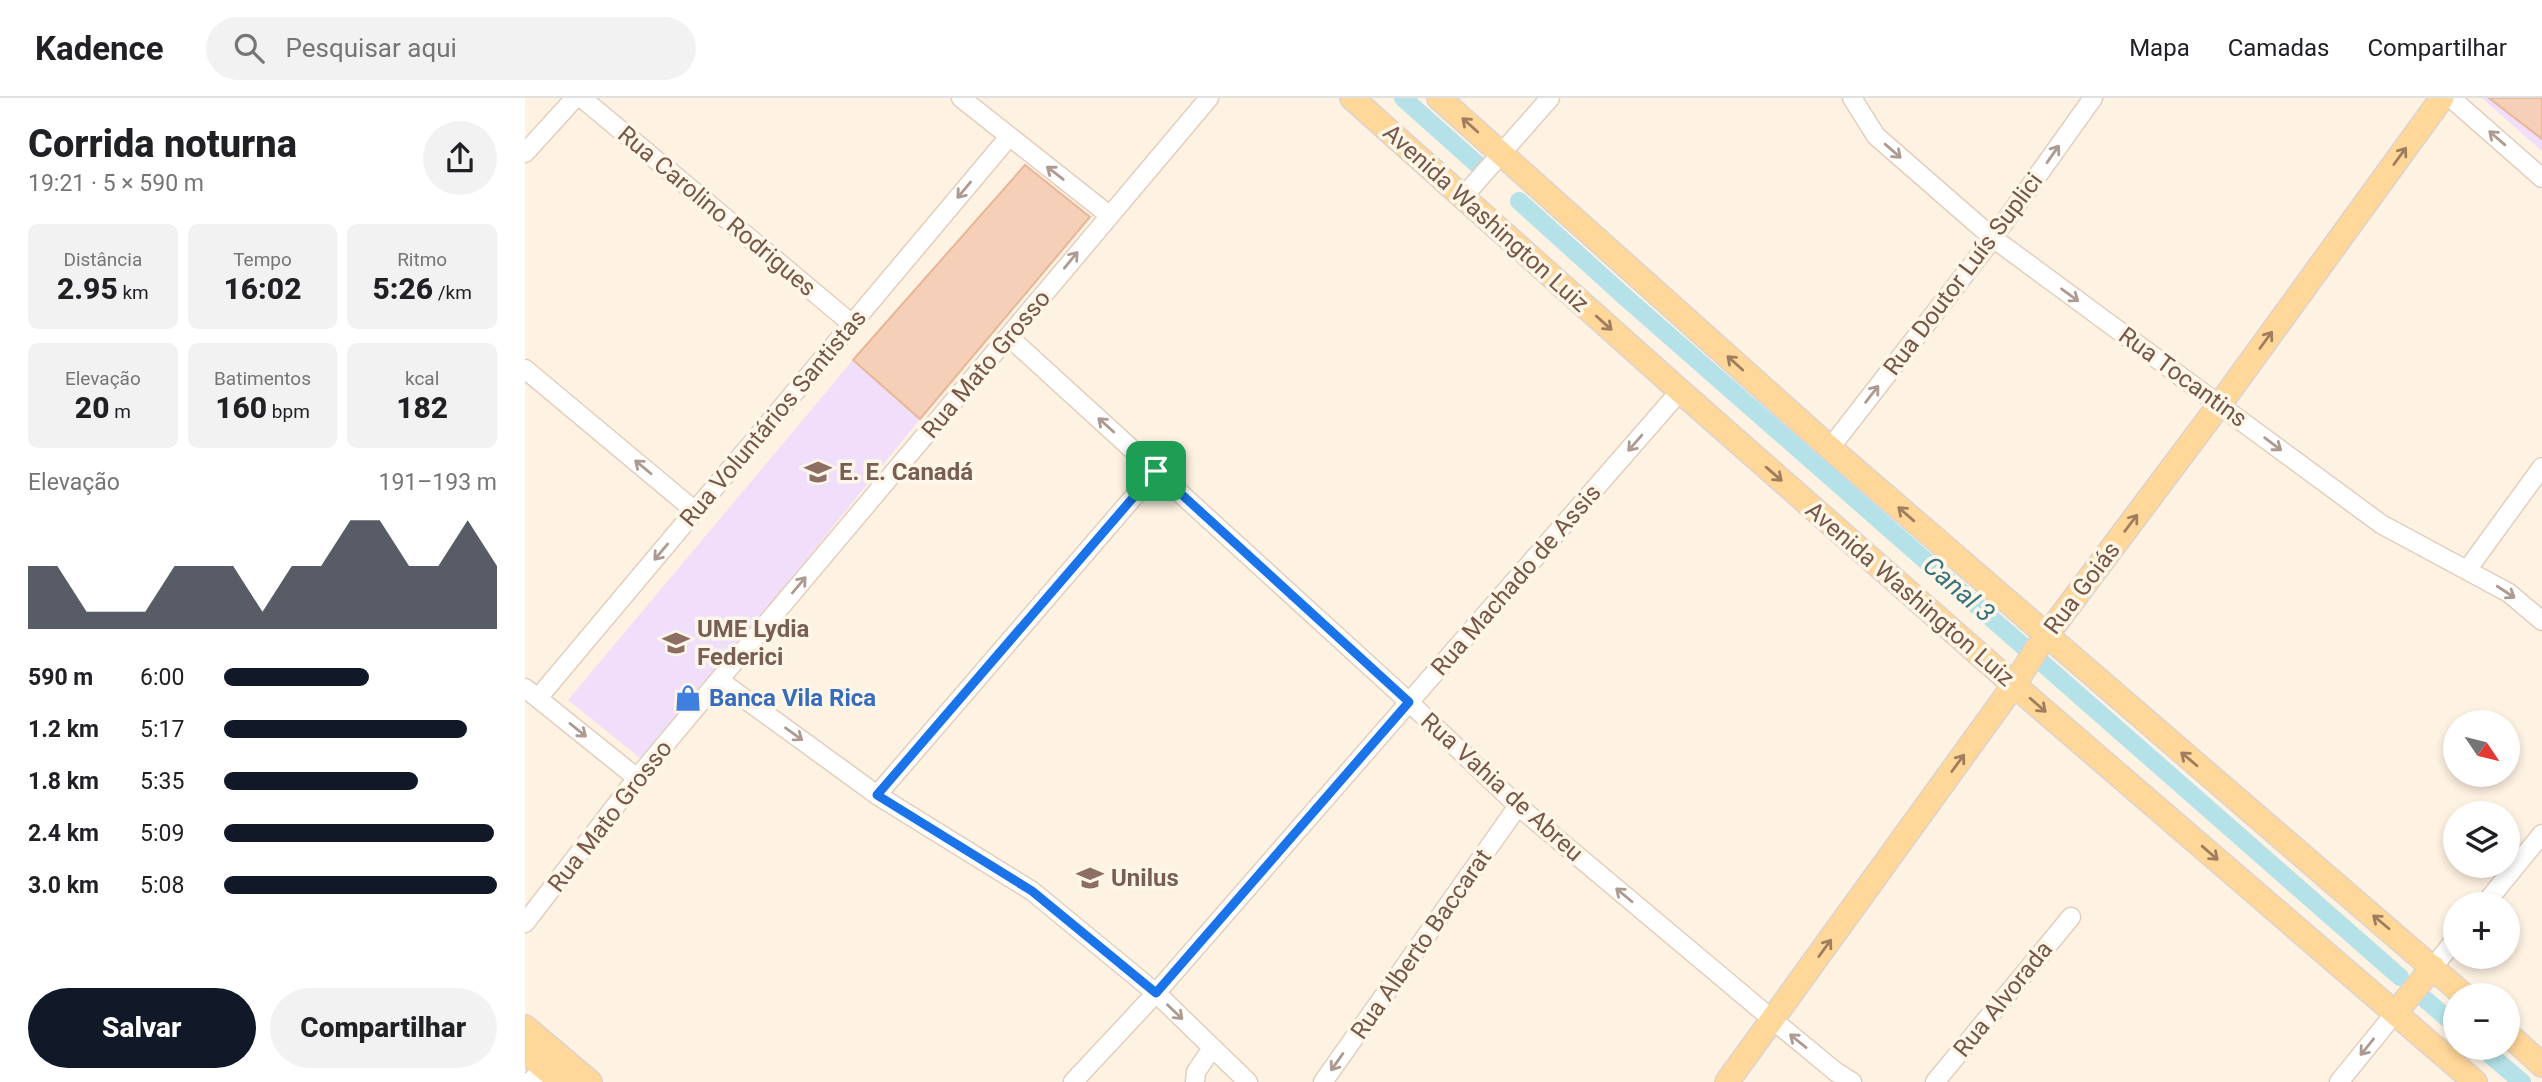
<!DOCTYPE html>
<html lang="pt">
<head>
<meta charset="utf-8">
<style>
  :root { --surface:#fff; --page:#f2f2f2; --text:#202124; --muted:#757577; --line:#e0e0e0; --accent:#111827 }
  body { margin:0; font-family:Roboto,sans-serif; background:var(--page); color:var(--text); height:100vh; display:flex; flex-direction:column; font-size:26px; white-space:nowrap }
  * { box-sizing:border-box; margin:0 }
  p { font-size:23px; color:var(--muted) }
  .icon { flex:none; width:38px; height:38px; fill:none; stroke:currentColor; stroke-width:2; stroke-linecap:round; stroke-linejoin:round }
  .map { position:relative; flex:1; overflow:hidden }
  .panel { display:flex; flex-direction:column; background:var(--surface); width:525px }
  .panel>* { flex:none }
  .needle { width:46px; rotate:125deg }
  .controls { position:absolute; left:1918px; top:612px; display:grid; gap:14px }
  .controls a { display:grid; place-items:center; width:77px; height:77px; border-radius:50%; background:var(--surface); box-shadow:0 4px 10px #0003; font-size:35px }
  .pin { position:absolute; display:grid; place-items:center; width:60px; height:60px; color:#fff; margin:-30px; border-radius:14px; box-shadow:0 4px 10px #0006 }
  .round { display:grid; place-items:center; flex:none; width:74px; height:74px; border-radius:37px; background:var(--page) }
  .headline { display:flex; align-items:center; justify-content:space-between; height:119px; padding:0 28px }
  h1 { font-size:38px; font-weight:800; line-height:52px }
  .stats { display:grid; grid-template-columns:repeat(3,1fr); gap:10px; height:119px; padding:7px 28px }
  .stats div { display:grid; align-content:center; border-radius:10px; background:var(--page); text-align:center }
  .stats b { font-size:30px; font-weight:800 }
  .stats small { font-size:19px; font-weight:400 }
  .stats p { font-size:19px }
  .chart { height:196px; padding:14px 28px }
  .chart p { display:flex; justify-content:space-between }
  .chart svg { width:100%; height:126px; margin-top:7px; fill:var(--accent); opacity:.7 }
  .primary-button { display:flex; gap:14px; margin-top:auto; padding:14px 28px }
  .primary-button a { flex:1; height:80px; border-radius:42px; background:var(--accent); color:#fff; font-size:28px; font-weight:800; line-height:80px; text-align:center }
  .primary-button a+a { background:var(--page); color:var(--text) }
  ul { padding:0 28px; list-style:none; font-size:23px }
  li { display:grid; grid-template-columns:112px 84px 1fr; align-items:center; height:52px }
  li i { height:18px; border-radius:9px; background:var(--accent) }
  header { display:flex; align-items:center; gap:42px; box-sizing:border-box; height:98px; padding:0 35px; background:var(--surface); border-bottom:2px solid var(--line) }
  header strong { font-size:33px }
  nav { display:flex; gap:38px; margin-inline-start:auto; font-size:24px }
  .search { width:490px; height:63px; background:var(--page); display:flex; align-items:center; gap:18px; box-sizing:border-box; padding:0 24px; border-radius:38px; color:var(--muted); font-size:26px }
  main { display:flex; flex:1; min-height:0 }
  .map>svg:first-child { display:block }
  .education { fill:#f0defa }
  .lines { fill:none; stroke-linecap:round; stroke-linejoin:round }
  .canal { stroke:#b5e2e9; stroke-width:18 }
  .building { fill:#f5cfb7; stroke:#e9b596; stroke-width:2 }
  .minor-casing { stroke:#e3cebd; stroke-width:21 }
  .major-casing { stroke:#dcd3cf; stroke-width:26 }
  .minor { stroke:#fff; stroke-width:18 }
  .major { stroke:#ffd798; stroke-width:23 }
  .oneway { stroke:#a07d5f }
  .oneway2 { stroke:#ad9a90 }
  .route-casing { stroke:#fff; stroke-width:14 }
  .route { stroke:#1a73e8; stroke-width:9 }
  .labels { text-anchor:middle; stroke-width:7; stroke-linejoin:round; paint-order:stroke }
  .street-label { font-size:24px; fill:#775746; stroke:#fff6ea }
  .education-label { font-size:24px; font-weight:bold; fill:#785e54; stroke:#fff6ea; text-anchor:start }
  .shop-label { font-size:24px; font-weight:bold; fill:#366cbe; stroke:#fff6ea; text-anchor:start }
  .water-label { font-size:26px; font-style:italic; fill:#39747e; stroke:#fff6ea }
</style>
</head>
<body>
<header>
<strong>Kadence</strong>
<div class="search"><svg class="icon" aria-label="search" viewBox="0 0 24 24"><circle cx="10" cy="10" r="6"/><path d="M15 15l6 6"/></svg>Pesquisar aqui</div>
<nav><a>Mapa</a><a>Camadas</a><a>Compartilhar</a></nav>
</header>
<main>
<section class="panel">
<div class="headline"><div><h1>Corrida noturna</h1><p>19:21 · 5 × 590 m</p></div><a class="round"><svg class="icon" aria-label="share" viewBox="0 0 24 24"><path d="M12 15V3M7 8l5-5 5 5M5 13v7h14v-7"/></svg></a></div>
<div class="stats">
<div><p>Distância</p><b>2.95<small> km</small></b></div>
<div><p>Tempo</p><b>16:02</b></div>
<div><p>Ritmo</p><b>5:26<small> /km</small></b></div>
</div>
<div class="stats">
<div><p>Elevação</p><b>20<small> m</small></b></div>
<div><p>Batimentos</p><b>160<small> bpm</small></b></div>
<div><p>kcal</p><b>182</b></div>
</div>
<div class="chart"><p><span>Elevação</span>191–193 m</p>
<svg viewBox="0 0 160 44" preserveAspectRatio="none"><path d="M0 44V22L10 22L20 38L30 38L40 38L50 22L60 22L70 22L80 38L90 22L100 22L110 6L120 6L130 22L140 22L150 6L160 22V44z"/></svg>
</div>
<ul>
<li><b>590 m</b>6:00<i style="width:53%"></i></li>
<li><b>1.2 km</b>5:17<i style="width:89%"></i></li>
<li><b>1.8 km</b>5:35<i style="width:71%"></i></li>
<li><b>2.4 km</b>5:09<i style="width:99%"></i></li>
<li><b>3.0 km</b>5:08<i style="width:100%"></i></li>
</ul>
<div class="primary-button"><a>Salvar</a><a>Compartilhar</a></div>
</section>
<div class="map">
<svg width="2017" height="984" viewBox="0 0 2017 984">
  <rect width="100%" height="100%" fill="#fef2e2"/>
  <path class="education" d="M1957 0H2017V53L1958 1Z
    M328 262 395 321 260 488 115 660 43 602Z"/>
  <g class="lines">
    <path class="canal" d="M878 0 953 67
      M994 103 1099 198 1875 879
      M1901 902 1930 927
      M1957 950 1997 984"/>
  </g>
  <path class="building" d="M1964 0H2017V41Z
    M500 67 565 119 395 321 328 262Z"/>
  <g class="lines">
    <defs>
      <path id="minor" d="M57 0 327 226
        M436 0 584 117
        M1327 0 1351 38 1468 140 1856 426 1984 495 2017 523
        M1926 0 2017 80
        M0 55 50 0
        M938 99 1025 0
        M484 239 884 604 993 708 1248 922 1311 974 1327 984
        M0 271 170 413
        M1305 350 1468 140 1568 0
        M1942 472 2017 369
        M194 582 352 697 507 793 631 895 723 984
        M0 590 112 680
        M13 600 483 40
        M352 697 631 373
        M1959 807 2017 736
        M0 825 112 680 194 582 684 0
        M1908 869 1930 842
        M5 984 19 970
        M548 984 631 895 1155 293
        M670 984 671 974 687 950
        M798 984 993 708
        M1410 984 1546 819
        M1814 984 1870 915"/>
      <path id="major" d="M827 0 1155 293 1489 587 1950 984
        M914 0 1305 350 1940 898
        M1870 915 1908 869
        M0 929 65 984
        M1983 936 2017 967
        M0 954 36 984
        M1202 984 1489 587 1513 549 1695 306 1917 0"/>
    </defs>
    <use href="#minor" class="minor-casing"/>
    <use href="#major" class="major-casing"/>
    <use href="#minor" class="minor"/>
    <use href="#major" class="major"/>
  </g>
  <defs><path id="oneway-shaft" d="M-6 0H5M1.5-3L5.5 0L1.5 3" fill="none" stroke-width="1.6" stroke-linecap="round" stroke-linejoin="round" transform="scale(1.75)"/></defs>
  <g class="oneway">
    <use href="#oneway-shaft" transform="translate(945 27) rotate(-138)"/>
    <use href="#oneway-shaft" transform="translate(1875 58) rotate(-54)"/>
    <use href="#oneway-shaft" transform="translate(1079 225) rotate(42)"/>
    <use href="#oneway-shaft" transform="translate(1741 242) rotate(-54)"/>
    <use href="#oneway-shaft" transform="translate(1210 265) rotate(-138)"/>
    <use href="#oneway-shaft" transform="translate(1249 376) rotate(41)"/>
    <use href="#oneway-shaft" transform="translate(1381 416) rotate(-139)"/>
    <use href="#oneway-shaft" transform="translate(1606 425) rotate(-53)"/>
    <use href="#oneway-shaft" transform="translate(1513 607) rotate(41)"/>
    <use href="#oneway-shaft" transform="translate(1664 661) rotate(-140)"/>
    <use href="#oneway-shaft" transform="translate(1433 665) rotate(-54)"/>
    <use href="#oneway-shaft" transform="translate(1685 755) rotate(41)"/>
    <use href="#oneway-shaft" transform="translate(1856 824) rotate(-140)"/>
    <use href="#oneway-shaft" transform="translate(1300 850) rotate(-54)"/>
  </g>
  <g class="oneway2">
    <use href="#oneway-shaft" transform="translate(1972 40) rotate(-139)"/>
    <use href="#oneway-shaft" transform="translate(1368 53) rotate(41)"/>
    <use href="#oneway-shaft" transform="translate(1528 56) rotate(-55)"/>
    <use href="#oneway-shaft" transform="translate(530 75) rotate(-142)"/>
    <use href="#oneway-shaft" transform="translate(439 92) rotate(130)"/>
    <use href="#oneway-shaft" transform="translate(546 162) rotate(-51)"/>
    <use href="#oneway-shaft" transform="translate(1545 197) rotate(36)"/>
    <use href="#oneway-shaft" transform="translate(1347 296) rotate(-52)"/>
    <use href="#oneway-shaft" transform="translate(581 327) rotate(-138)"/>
    <use href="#oneway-shaft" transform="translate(1110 345) rotate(131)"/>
    <use href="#oneway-shaft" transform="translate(1748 346) rotate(37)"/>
    <use href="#oneway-shaft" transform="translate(118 369) rotate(-140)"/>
    <use href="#oneway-shaft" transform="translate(136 454) rotate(130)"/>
    <use href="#oneway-shaft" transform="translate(274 487) rotate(-50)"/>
    <use href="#oneway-shaft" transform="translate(1981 494) rotate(33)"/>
    <use href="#oneway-shaft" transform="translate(53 632) rotate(39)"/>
    <use href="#oneway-shaft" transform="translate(269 636) rotate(36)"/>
    <use href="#oneway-shaft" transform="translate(1099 797) rotate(-140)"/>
    <use href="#oneway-shaft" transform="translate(650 914) rotate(44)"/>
    <use href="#oneway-shaft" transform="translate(1273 943) rotate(-141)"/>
    <use href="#oneway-shaft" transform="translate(1842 949) rotate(129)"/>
    <use href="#oneway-shaft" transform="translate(812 964) rotate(125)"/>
  </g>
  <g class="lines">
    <defs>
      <path id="route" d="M631 373 884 604 631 895 507 793 352 697Z"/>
    </defs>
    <use href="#route" class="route-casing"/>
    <use href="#route" class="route"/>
  </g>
  <defs>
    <symbol id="school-bare" viewBox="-9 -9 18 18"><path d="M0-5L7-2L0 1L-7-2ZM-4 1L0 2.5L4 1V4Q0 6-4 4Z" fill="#8d6e63" stroke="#fff6ea" stroke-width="2.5" paint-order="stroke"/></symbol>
    <symbol id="shop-bare" viewBox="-9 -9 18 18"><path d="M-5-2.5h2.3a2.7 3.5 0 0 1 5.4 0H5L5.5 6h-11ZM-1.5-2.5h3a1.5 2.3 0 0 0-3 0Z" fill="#3f7fe0" stroke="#fff6ea" stroke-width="2.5" paint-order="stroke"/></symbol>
    <symbol id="university-bare" viewBox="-9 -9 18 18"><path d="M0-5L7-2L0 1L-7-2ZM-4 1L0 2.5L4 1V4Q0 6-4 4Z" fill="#8d6e63" stroke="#fff6ea" stroke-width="2.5" paint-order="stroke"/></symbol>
  </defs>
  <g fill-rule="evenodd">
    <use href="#school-bare" x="274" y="355" width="38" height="38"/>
    <use href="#school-bare" x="132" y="526" width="38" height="38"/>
    <use href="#shop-bare" x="144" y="581" width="38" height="38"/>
    <use href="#university-bare" x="546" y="761" width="38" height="38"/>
  </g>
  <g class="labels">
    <g class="street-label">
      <text transform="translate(192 113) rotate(40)" y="8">Rua Carolino Rodrigues</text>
      <text transform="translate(961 120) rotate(42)" y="8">Avenida Washington Luiz</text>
      <text transform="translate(1438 176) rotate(-53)" y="8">Rua Doutor Luís Suplici</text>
      <text transform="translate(461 266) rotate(-50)" y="8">Rua Mato Grosso</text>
      <text transform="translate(1658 279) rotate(36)" y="8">Rua Tocantins</text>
      <text transform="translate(248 320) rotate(-50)" y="8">Rua Voluntários Santistas</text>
      <text transform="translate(991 482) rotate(-49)" y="8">Rua Machado de Assis</text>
      <text transform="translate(1557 490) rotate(-53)" y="8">Rua Goiás</text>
      <text transform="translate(1385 496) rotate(41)" y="8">Avenida Washington Luiz</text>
      <text transform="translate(977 689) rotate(42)" y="8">Rua Vahia de Abreu</text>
      <text transform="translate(85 718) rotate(-52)" y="8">Rua Mato Grosso</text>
      <text transform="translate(896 846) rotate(-55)" y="8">Rua Alberto Baccarat</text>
      <text transform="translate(1478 901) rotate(-51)" y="8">Rua Alvorada</text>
    </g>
    <g class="education-label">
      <text x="314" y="382">E. E. Canadá</text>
      <text x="172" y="539">UME Lydia<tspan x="172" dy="28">Federici</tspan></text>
      <text x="586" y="788">Unilus</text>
    </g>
    <g class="shop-label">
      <text x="184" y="608">Banca Vila Rica</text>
    </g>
    <g class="water-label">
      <text transform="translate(1434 491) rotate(41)" y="9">Canal 3</text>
    </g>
  </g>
</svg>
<div class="controls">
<a><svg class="needle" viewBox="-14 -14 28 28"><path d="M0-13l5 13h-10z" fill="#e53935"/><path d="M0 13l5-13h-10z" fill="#757577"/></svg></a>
<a><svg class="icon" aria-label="layers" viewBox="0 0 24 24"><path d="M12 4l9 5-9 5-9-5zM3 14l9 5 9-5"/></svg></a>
<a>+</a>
<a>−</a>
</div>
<div class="pin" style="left:631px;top:373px;background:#1e9e55"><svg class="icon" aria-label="arrive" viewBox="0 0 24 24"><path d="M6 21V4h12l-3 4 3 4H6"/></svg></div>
</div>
</main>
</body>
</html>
